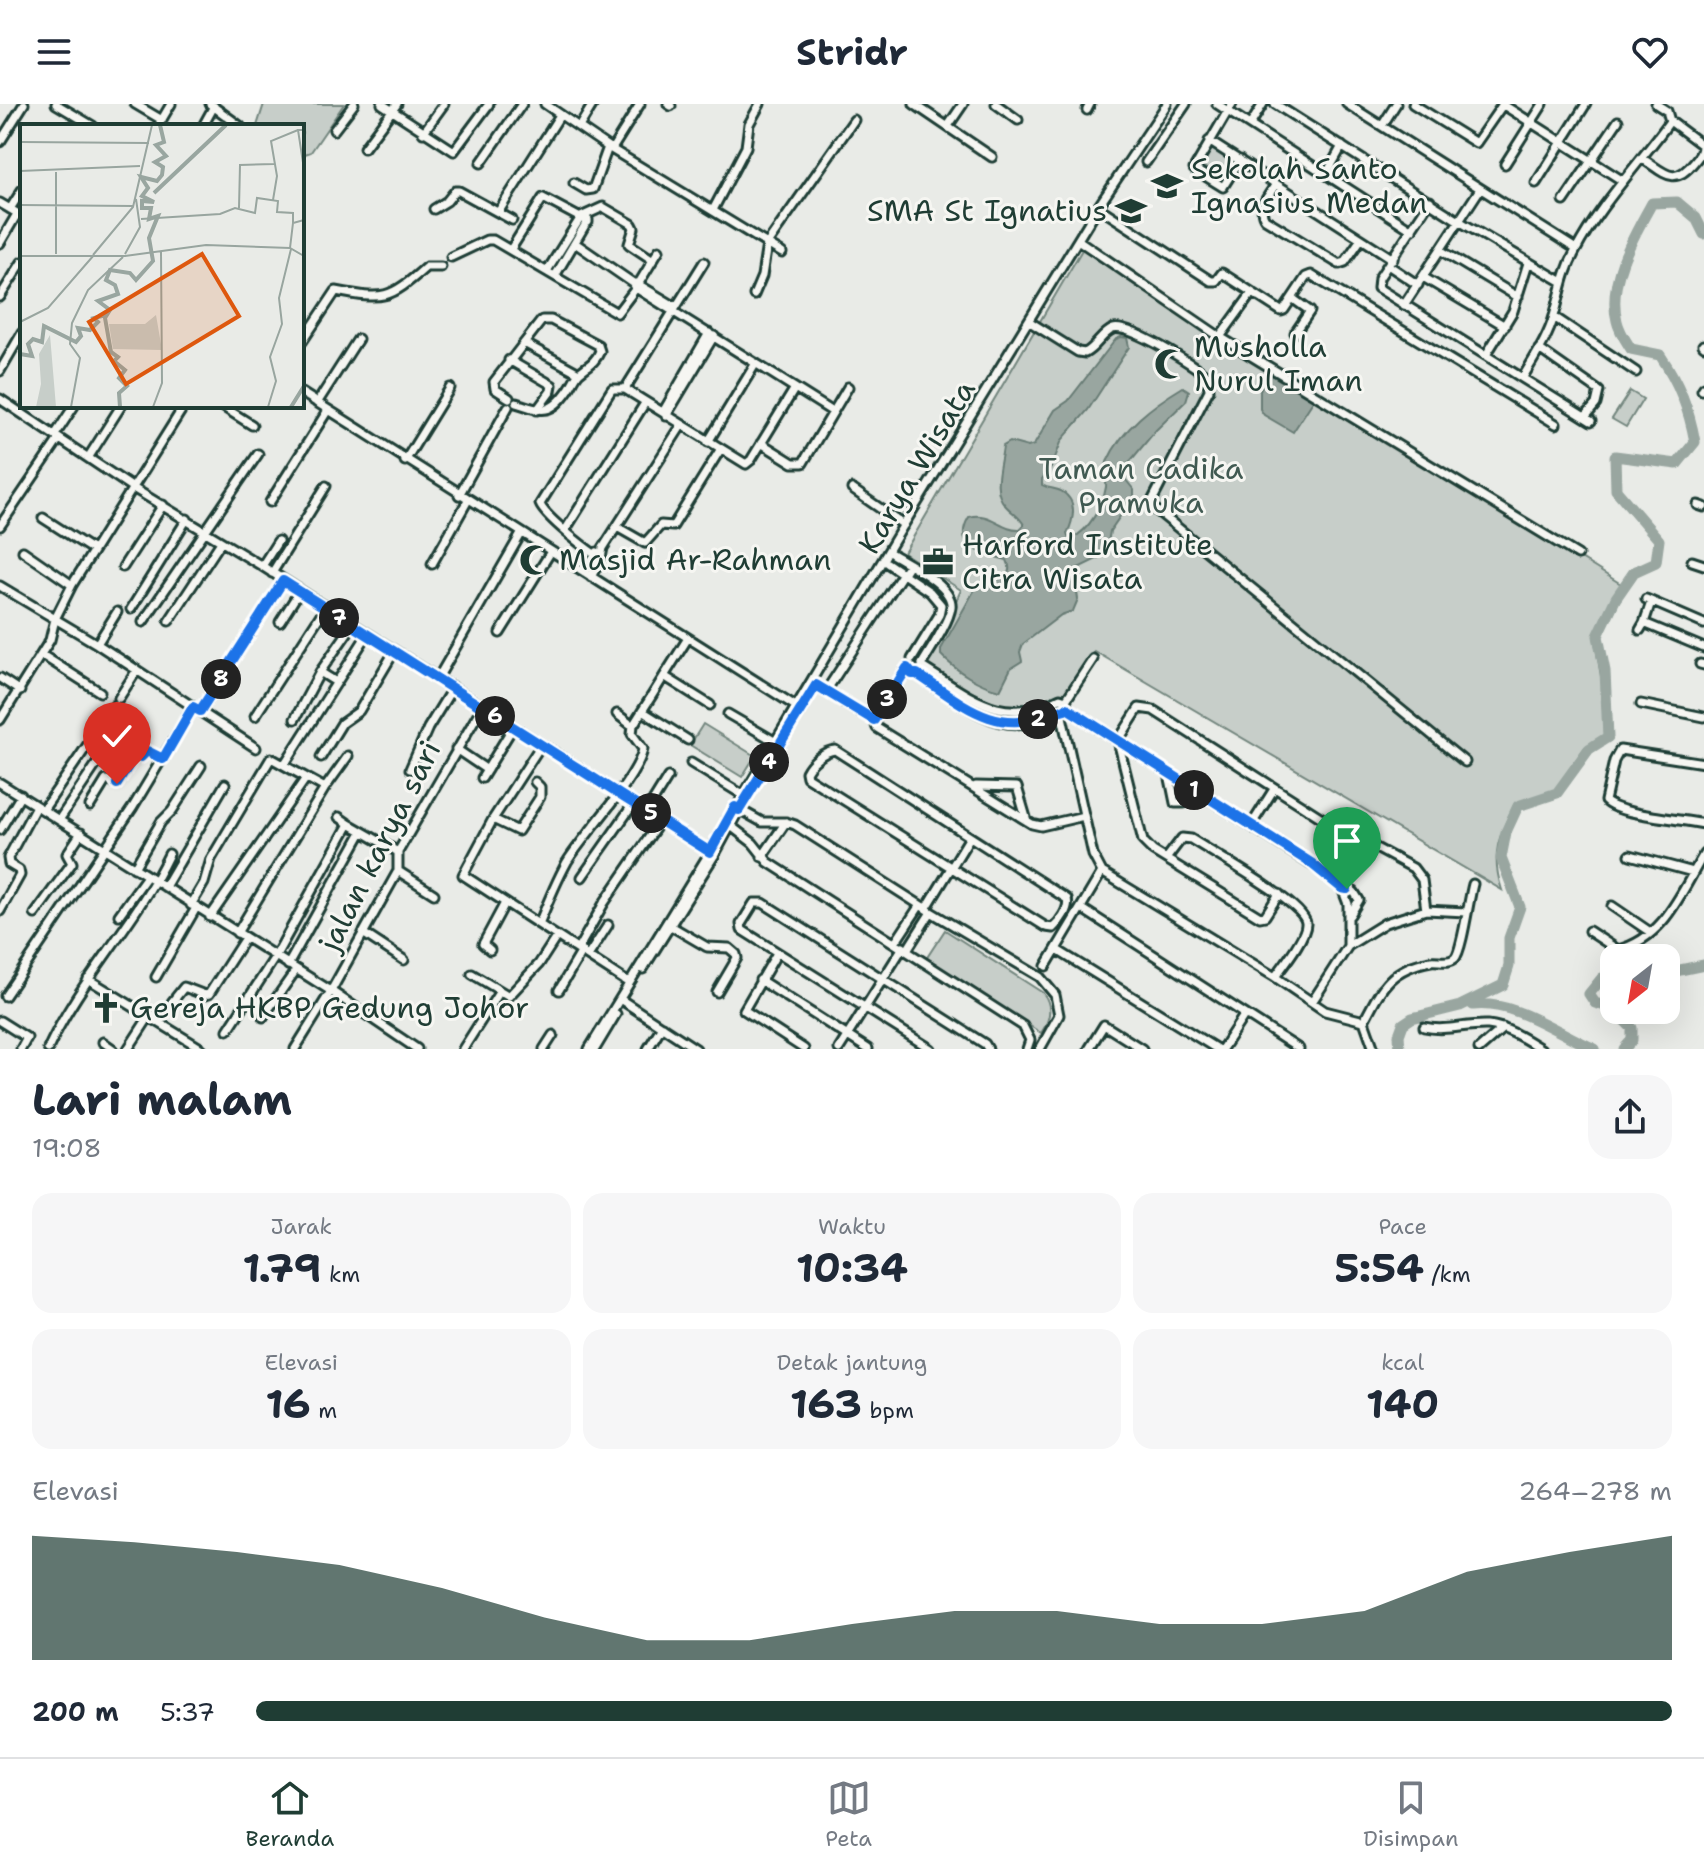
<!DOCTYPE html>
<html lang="id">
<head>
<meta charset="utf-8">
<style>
  :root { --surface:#fff; --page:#f6f6f7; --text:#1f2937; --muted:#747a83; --line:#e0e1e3; --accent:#1f3d34 }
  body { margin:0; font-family:"Shantell Sans",sans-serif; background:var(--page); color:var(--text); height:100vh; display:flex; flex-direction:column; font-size:30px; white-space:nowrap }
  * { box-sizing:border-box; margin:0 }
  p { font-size:26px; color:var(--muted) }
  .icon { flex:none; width:44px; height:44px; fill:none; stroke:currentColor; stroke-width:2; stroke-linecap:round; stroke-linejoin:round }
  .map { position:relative; height:945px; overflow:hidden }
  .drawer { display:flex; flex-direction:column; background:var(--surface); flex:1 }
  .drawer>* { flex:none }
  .needle { width:52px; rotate:211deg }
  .controls { position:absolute; left:1600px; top:840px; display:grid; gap:16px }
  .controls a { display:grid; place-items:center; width:80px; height:80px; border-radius:16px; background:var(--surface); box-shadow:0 8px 32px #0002; font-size:40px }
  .pin { position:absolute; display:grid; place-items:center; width:68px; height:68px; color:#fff; margin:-82px -34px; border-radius:50% 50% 50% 0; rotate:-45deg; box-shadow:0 0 8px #0007 }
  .pin .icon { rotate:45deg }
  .km { position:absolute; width:40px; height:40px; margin:-20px; border-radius:50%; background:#222; color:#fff; font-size:22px; line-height:40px; text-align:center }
  .round { display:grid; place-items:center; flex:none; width:84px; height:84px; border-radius:24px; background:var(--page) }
  .overview { display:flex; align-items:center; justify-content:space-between; height:136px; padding:0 32px }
  h1 { font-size:44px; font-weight:700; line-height:60px }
  .stats { display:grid; grid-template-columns:repeat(3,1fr); gap:12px; height:136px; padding:8px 32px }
  .stats div { display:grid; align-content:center; border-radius:20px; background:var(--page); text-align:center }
  .stats b { font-size:40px; font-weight:700 }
  .stats small { font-size:22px; font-weight:400 }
  .stats p { font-size:22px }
  .chart { height:224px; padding:16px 32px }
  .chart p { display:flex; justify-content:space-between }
  .chart svg { width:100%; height:144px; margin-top:8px; fill:var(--accent); opacity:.7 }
  ul { padding:0 32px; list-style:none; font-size:26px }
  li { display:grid; grid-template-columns:128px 96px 1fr; align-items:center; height:60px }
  li i { height:20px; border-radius:10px; background:var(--accent) }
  header { display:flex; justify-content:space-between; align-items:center; height:104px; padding:0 32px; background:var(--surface); font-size:36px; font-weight:700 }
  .tabs { display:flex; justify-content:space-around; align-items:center; height:112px; border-top:2px solid var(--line); background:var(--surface); font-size:22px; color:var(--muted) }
  .tabs a { display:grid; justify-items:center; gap:4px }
  .tabs .selected { color:var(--accent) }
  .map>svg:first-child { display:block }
  .green { fill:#c7cec9; stroke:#73867e; stroke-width:2 }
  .water { fill:#99a6a0; stroke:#687c75; stroke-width:2 }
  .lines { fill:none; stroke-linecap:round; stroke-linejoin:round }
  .river { stroke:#99a6a0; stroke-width:11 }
  .minor-casing { stroke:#1f3d34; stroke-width:13 }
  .minor { stroke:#f6f6f2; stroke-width:7 }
  .route-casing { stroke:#fff; stroke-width:16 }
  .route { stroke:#1a73e8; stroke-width:10 }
  .labels { text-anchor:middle; stroke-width:6; stroke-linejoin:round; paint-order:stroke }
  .poi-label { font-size:30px; fill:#1f3d34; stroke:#f6f6f2; text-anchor:start }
  .street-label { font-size:30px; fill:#1f3d34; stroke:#f6f6f2 }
  .park-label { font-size:30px; fill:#415a52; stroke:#f6f6f2 }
  .inset-river { fill:none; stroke:#99a6a0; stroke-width:4 }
  .inset-road { fill:none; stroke:#98a59f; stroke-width:2 }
  .view { fill:#de580e; fill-opacity:0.15; stroke:#de580e; stroke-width:4 }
  .inset-edge { fill:none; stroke:#1f3d34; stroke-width:4 }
</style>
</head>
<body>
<header><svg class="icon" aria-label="menu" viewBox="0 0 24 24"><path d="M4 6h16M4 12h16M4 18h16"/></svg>Stridr<svg class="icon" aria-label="heart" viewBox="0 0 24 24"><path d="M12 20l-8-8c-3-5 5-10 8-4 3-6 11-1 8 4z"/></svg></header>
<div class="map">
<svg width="1704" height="945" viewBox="0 0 1704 945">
  <rect width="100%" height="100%" fill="#e9ebe7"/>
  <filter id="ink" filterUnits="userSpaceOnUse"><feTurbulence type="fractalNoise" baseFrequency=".0125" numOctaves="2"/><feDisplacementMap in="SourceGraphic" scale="16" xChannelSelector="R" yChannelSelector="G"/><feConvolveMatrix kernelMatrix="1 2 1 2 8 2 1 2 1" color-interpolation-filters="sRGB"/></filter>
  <g filter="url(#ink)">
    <path class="green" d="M264 0H344L311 48 302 51V22H257Z
      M1213 41 1238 57 1225 77 1201 61Z
      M1083 144 1621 480 1594 532 1602 578 1604 631 1585 643 1554 687 1515 699C1499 732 1490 750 1502 786L1094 547 1065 593 1051 598 1006 605 976 593 926 562 961 486 904 449Z
      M1630 287 1643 295 1626 323 1612 315Z
      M703 620 755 652 742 673 690 641Z
      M945 826 1043 889C1053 902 1050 916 1041 929L926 855Z"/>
    <path class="water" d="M1121 233 1127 234 1129 243 1088 306 1062 336 1051 364 1042 375V381C1049 385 1055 384 1061 387 1079 397 1073 417 1067 430L1068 433 1072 434C1089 427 1103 401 1106 383 1107 374 1104 367 1107 358 1122 324 1153 301 1183 283L1189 287 1186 297 1156 326 1123 366 1122 371 1134 386V392L1110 427 1107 445 1097 455 1074 466 1078 495 1073 507 1061 511 1023 540 1020 548 1022 557 1011 564 1000 586C980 582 956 567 941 551V545L975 485C986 474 1018 479 1007 456 984 450 951 443 969 413 990 407 1001 426 1020 425L1024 421C1020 413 1012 409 1005 401 991 385 1001 362 1003 342L1010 338 1028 343 1034 341 1055 306 1068 297 1116 235Z
      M1272 272H1278L1315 294 1293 328 1264 311 1260 305V286L1266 275Z"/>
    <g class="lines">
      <path class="river" d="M1666 869 1704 861
        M1614 874H1602L1589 890 1595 899 1612 904 1632 924V936L1624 945
        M1473 901C1515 896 1558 930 1595 945
        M1400 945 1399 931 1403 920 1412 914 1460 902 1503 881 1509 862V834L1520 803 1501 754 1506 728 1518 702 1557 689 1589 645 1608 633 1605 567 1598 532 1616 494 1634 468 1656 458 1659 436 1616 386 1615 352 1677 360 1695 338C1689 305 1679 279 1660 251L1631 245C1626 237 1619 227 1617 217 1607 177 1633 133 1652 99L1677 98 1696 114 1704 130"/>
      <defs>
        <path id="minor" d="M56 0 93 22
          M135 0 162 16
          M210 0 240 22
          M382 0 454 47 489 0
          M545 0 608 43 782 149
          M668 0 671 2
          M914 0 992 53
          M996 0 1018 16
          M1217 0 1412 126
          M1232 0 1194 65 1223 83 1240 56
          M1275 0 1459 117 1561 177
          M1347 0 1576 145
          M1413 0 1476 39 1503 0
          M1502 0 1623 77
          M1087 6 1090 0
          M1250 21 1263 0
          M158 22 171 0
          M203 22 214 2
          M948 22 963 0
          M1382 22 1396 0
          M579 23 593 0
          M334 26 354 0
          M423 29 444 0
          M1209 37 1393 155
          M0 38 24 0
          M364 44 397 0
          M612 45 640 0
          M1643 55C1665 69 1674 83 1694 58 1699 52 1702 49 1702 41L1670 17
          M1146 58 1186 0
          M481 59 522 0
          M1505 60 1543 0
          M1327 69 1342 42
          M574 79 586 86 593 85 608 43
          M1536 79 1586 0
          M1276 80C1269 91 1257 104 1265 115L1339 160 1345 158 1361 135
          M1430 97 1379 174 1378 184 1591 317
          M1564 97 1618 17
          M0 99 22 112
          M10 105 22 86
          M434 105 447 97 455 87H459L512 116
          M1101 105 1211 177H1216L1222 169 1281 207 1284 206 1306 173 1311 171 1556 320
          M713 106 746 43 749 20 760 0
          M499 107 560 11
          M1078 136 1220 233 1578 451
          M0 139 17 110
          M575 139 633 179 636 184 833 308
          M511 145 543 94 588 118
          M1440 146 1518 193
          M451 153 487 136H493L617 209 636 184 659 146
          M1388 161 1418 181
          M547 167 581 113 603 103 632 120 634 124 629 140 653 156
          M555 172 588 116
          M1423 173 1505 222
          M636 179 676 203
          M754 191 762 172 767 140 854 16
          M0 193 22 158
          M1292 194 1310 207 1295 229
          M1404 201 1480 85
          M1554 213 1636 268
          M1030 218 1078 248 1085 249C1096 244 1102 229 1113 225 1130 220 1194 261 1208 273L1209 286 1150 401 1465 658
          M1220 233 1252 189
          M302 238 336 187C384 196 389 196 426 163H441
          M524 239 579 269
          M1703 241 1704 242
          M1539 245 1599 287 1596 300 1586 312
          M1486 251 1513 207 1528 159
          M509 256 552 281 551 287 537 306
          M0 267 22 229
          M1523 273C1534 254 1548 234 1554 212 1561 189 1563 170 1575 148 1600 100 1639 60 1670 17L1667 7 1656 0
          M625 285 704 158
          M1702 286 1704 283
          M302 289 797 603
          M509 294 495 285 494 278 542 216H551L598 241 600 247C595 259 588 261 579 269 575 273 572 281 569 285 551 311 543 308 516 299
          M0 295 133 384 262 462 710 748
          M317 299 358 235
          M222 302 252 321
          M663 308 709 229
          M666 312 714 232
          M55 331 74 302
          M708 338 756 259
          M761 339 793 359H803L848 283
          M88 354 121 302
          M405 357 450 284
          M852 385 904 421
          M459 391 508 303
          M270 398 328 306
          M1698 401 1704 403
          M43 414 93 446
          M0 422 59 335
          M617 423 645 439 661 421 673 422 720 346
          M566 425 645 299
          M23 447 72 481
          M892 450C908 460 954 482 951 503 949 519 930 546 922 560
          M601 454C588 447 544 412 540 400L612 285H625L746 360 751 356 795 284
          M1692 457 1704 461
          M887 459 930 488 941 501 939 511 912 555
          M432 460 468 396
          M262 462 278 437
          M123 463 163 401
          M584 468 597 448
          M272 469 326 382
          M591 473 601 454 603 444 681 322
          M0 482 97 540 256 644
          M1646 495 1704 520
          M131 505 187 415
          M169 517 221 438
          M143 518 258 350
          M280 518 299 488
          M1644 519 1651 498
          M1640 526 1644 519 1704 544
          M500 529 550 449
          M97 540 117 508
          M42 551 100 588
          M1700 560 1704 561
          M922 563C972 594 1003 624 1060 594L1066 596 1067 601 1060 608 1055 605 1054 600
          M907 564 874 616 877 624 1032 720 1041 722 1084 712
          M917 570C947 589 988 626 1026 619 1037 616 1047 611 1056 606
          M664 572 710 601
          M0 574 20 587
          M438 574 521 430
          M336 578 320 568 352 522
          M816 581 874 616
          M826 587 909 460
          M119 594 137 566
          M1066 596 1093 555
          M1641 600 1704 613
          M1067 604 1323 768 1342 784 1348 800V842
          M200 607 283 477
          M642 607 688 636
          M1061 608 1093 751 1102 768 1275 873 1325 907 1364 917
          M617 610 630 620H634L688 534
          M728 610 776 638
          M255 612 325 504
          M295 615 320 568
          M0 616 50 536 55 515 72 481 184 302
          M456 645 487 666
          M835 646 1067 795C1070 804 1060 818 1053 824L1046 823 807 673 806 668C811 658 824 647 835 646Z
          M321 653 342 619 359 607 394 548
          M691 659 743 691
          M1704 659 1620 646 1614 657 1605 697C1618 711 1682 715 1704 720
          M768 660 782 637
          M284 661 367 531
          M410 665 428 624 453 583
          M1169 670 1175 699H1184L1193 686
          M482 674 513 623
          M535 678 540 683V693L518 727 493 715 463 771 629 879
          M0 679 331 887 417 945
          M976 682 1017 683 1027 717
          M90 702 106 676 117 679 135 651 141 653 147 647 163 655
          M737 704 762 718H786L795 721 931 808 1040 873 1055 891 1059 911 1040 945
          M43 706 115 601
          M647 707 668 673
          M339 713 349 720
          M493 715 541 641
          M59 716 106 646
          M727 719 753 739 768 758 1023 922 1030 936 1027 945
          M1252 720 1274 685
          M0 726 21 691
          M1630 751 1693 768
          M762 753 786 718
          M1166 755 1182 734 1191 735C1211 748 1305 800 1306 819 1307 832 1283 862 1275 873
          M134 764 161 718 172 707 201 662
          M398 767 434 790
          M582 773 634 699
          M165 783 225 680
          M1342 784 1354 788 1359 796 1350 811
          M1279 790 1265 812 1260 813 1153 747 1143 737 1118 637 1139 604 1153 606 1328 718 1413 764 1422 776 1426 806
          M191 801 204 779 211 755 271 654 325 684
          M1612 802 1650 828
          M1081 804 1299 945
          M926 805 970 733
          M0 807 20 771 19 766 9 760 8 754 36 702
          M35 810 72 759 67 750 81 729
          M119 811 147 772
          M210 813 306 674
          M539 820C547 800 556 778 567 758 584 730 638 674 643 645L632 630 633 621
          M671 822 707 843 729 844 736 850 737 854 717 888
          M1589 827 1618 846C1665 834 1681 788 1704 750
          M237 829 325 684 348 652
          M363 829 404 856
          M895 839 920 801
          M578 845 604 799 661 716
          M490 846 483 840 505 799
          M907 846 931 808
          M1057 846 1217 945
          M777 849 744 906 804 945
          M588 852 608 821
          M288 861 362 728
          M1046 862 1102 768
          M643 865 714 752 740 704
          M472 870 509 892 539 860 557 832
          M156 873 196 804
          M88 875 202 945
          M760 876 868 945
          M559 886 582 847
          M5 892 133 703 193 603
          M623 897 696 945
          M172 898 184 883 205 891 209 890 245 834
          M1312 898 1348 842 1385 819 1426 806 1466 808
          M263 913 296 866
          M0 917 27 934 21 945
          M1424 923C1446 928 1465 920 1488 921 1507 923 1525 935 1541 945
          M228 926 275 853 349 720 398 748
          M103 938 113 945
          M48 945C80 875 136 819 169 750
          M128 945 150 911
          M295 945 331 887 398 767V748L482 603
          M463 945 500 887
          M544 945 553 931
          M589 945 710 748 900 427 1098 103 1167 0
          M595 945 616 910
          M648 945 662 922
          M839 945 903 843
          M931 945 742 826 741 820 754 799H763L985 940 988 945
          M1089 945 1104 921 1142 945
          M1222 945 1245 910
          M1374 945 1364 917C1381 884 1390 864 1431 857 1438 856 1449 860 1455 854 1462 847 1469 794 1473 780
          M1479 945 1503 924"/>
      </defs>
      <use href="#minor" class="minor-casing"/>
      <use href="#minor" class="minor"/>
    </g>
  </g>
  <g class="lines" filter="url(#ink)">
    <defs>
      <path id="route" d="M117 680 135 651 141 653 147 647 163 655 193 603 200 607 283 477 710 748 735 703 739 706 816 581 874 616 907 564 912 570H917C960 598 997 634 1050 609 1057 606 1060 608 1067 604L1311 759 1342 784 1347 785"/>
    </defs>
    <use href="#route" class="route-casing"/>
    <use href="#route" class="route"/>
  </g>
  <defs>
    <symbol id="school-bare" viewBox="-9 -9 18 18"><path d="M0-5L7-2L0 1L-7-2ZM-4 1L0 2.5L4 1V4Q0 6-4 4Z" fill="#1f3d34" stroke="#f6f6f2" stroke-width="2.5" paint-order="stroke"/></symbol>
    <symbol id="mosque-bare" viewBox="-9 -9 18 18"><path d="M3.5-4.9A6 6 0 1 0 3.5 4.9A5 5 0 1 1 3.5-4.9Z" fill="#1f3d34" stroke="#f6f6f2" stroke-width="2.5" paint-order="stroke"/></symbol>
    <symbol id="office-bare" viewBox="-9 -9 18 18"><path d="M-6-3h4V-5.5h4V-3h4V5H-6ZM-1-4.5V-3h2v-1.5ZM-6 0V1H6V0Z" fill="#1f3d34" stroke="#f6f6f2" stroke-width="2.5" paint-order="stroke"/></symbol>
    <symbol id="church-bare" viewBox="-9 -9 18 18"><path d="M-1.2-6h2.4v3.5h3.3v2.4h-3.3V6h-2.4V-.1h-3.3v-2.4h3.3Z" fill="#1f3d34" stroke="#f6f6f2" stroke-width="2.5" paint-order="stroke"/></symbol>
  </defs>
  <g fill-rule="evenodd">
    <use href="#school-bare" x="1145" y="60" width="44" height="44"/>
    <use href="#school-bare" x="1109" y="85" width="44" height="44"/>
    <use href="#mosque-bare" x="1148" y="238" width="44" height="44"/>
    <use href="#mosque-bare" x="513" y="434" width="44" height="44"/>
    <use href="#office-bare" x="916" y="436" width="44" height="44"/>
    <use href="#church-bare" x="84" y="882" width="44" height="44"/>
  </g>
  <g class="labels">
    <g class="poi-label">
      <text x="1191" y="75">Sekolah Santo<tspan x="1191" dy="34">Ignasius Medan</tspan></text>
      <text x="1107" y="117" text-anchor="end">SMA St Ignatius</text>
      <text x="1194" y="253">Musholla<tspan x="1194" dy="34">Nurul Iman</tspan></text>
      <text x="962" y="451">Harford Institute<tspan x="962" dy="34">Citra Wisata</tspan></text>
      <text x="559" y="466">Masjid Ar-Rahman</text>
      <text x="130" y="914">Gereja HKBP Gedung Johor</text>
    </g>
    <g class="street-label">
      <text transform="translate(917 363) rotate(-59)" y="10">Karya Wisata</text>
      <text transform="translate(380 742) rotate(-63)" y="10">jalan karya sari</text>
    </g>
    <g class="park-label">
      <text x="1141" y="375">Taman Cadika<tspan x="1141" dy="34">Pramuka</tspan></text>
    </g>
  </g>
  <g transform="translate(20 20)">
    <rect width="284" height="284" fill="#e9ebe7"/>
    <path d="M136 191 142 226 93 225 89 200H125ZM30 211 36 283H16L21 260 19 230Z" fill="#c7cec9"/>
    <path class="inset-river" d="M134 69 206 1M0 230 12 232 8 220 13 215 22 218 24 202 56 218 61 212 58 204 70 206 78 198 74 194 86 191M100 283 99 269 107 262 99 254 105 246 94 237 98 233 91 228 85 194 90 186 78 177 98 170 95 161 86 156 90 146 110 149 116 156 133 137 129 114 138 92 129 95 131 84H122V77L134 78 122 72 128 64 121 53 137 57 142 51 143 43 135 38 146 32 136 21 144 18 140 1M271 283 284 262"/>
    <path class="inset-road" d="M284 6H278L284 45M0 18 129 19M0 47 120 42M36 48V130M253 76 257 52 251 17 278 6M0 81 113 82M219 84 220 41 254 40M121 95 200 90 215 84 235 89 237 74 258 77 257 88 273 89V99M270 124 273 99 284 96M105 130 120 103 116 75M73 131 113 83 132 1M0 132H105L186 121 270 124 284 132M0 198 28 184 74 131M51 283 60 234 50 220 52 199 68 166 103 133M133 283 142 259 141 128M248 283 256 257 250 233 262 200 259 174 271 125"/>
    <path class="view" d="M182 130 219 192 106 260 69 198Z"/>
    <rect width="284" height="284" class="inset-edge"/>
  </g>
</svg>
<div class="controls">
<a><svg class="needle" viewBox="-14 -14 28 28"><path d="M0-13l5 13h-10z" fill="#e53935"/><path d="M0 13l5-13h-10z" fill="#747a83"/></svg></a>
</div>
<div class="pin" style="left:1347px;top:785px;background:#1e9e55"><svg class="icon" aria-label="arrive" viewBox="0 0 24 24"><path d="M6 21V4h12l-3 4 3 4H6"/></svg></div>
<div class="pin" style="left:117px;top:680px;background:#d93025"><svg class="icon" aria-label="check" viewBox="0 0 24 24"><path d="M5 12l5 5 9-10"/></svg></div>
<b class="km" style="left:1194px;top:686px">1</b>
<b class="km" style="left:1038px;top:615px">2</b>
<b class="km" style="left:887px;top:595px">3</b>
<b class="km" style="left:769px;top:658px">4</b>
<b class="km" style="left:651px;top:709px">5</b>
<b class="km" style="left:495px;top:612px">6</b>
<b class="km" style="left:339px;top:514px">7</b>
<b class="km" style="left:221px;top:575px">8</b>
</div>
<section class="drawer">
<div class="overview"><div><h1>Lari malam</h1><p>19:08</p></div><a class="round"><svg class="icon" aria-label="share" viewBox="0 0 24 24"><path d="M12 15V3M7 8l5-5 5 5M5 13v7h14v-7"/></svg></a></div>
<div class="stats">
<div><p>Jarak</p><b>1.79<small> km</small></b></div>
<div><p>Waktu</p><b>10:34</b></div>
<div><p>Pace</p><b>5:54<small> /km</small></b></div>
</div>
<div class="stats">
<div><p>Elevasi</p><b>16<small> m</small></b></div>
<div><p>Detak jantung</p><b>163<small> bpm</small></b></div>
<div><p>kcal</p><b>140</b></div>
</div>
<div class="chart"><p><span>Elevasi</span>264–278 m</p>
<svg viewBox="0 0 160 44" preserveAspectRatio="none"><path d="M0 44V6L10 8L20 11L30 15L40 22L50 31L60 38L70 38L80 33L90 29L100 29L110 33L120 33L130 29L140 17L150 11L160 6V44z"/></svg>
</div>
<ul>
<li><b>200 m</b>5:37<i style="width:100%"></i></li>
</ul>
</section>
<nav class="tabs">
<a class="selected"><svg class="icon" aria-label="home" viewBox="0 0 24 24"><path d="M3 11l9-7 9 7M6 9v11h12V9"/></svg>Beranda</a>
<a><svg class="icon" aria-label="map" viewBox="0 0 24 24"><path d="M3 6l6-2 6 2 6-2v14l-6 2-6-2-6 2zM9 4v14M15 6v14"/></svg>Peta</a>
<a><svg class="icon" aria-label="saved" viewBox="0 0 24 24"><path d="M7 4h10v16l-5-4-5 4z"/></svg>Disimpan</a>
</nav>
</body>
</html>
